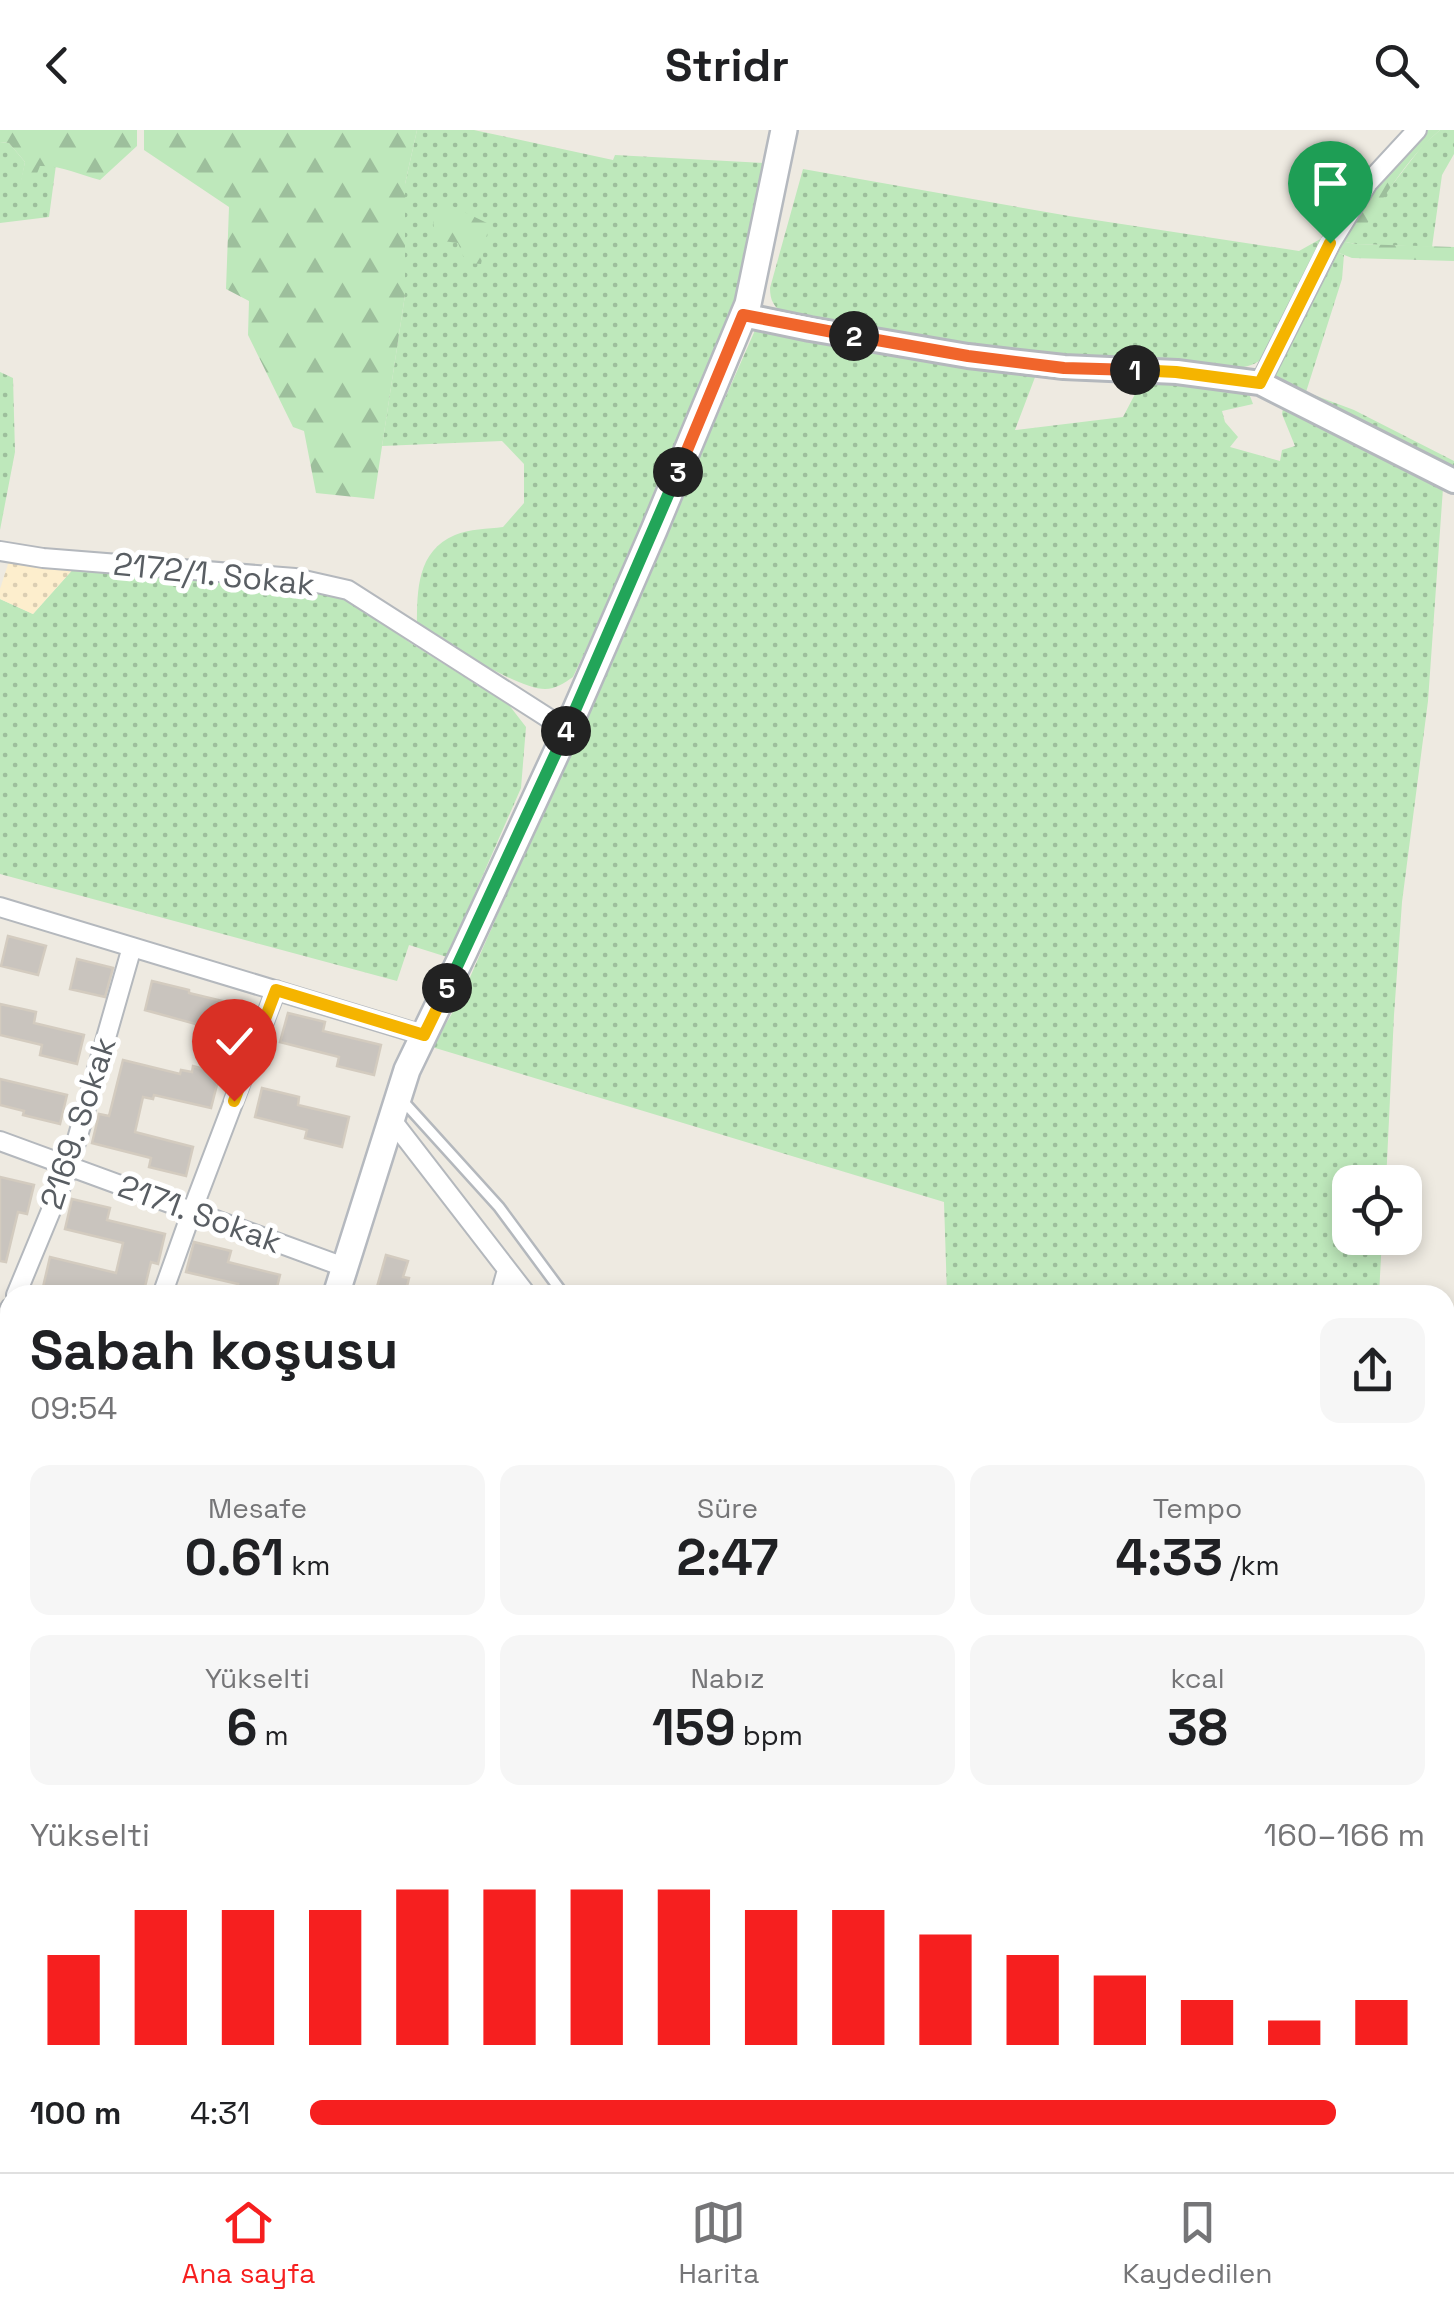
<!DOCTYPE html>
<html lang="tr">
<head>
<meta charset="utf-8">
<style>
  :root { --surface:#fff; --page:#f6f6f6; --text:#202124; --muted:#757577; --line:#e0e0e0; --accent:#f61f1f }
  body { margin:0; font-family:"Space Grotesk",sans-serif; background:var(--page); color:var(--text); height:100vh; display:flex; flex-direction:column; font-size:38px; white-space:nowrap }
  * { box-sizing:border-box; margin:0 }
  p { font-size:32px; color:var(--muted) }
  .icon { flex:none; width:55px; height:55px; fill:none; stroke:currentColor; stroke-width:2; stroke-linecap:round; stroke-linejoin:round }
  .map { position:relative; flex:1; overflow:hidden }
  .details { position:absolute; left:0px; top:1155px; width:1455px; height:888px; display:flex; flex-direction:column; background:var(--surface); border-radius:30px 30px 0 0; box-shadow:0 5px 15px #0003 }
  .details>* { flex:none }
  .fabs { position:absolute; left:1332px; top:1035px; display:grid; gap:20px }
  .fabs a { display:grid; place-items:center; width:90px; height:90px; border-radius:20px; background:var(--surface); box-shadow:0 5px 15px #0003; font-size:50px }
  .pin { position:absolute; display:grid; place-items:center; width:85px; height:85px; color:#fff; margin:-102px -42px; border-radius:50% 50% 50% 0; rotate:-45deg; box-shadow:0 0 10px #0007 }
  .pin .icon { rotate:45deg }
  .km { position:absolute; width:50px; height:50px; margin:-25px; border-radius:50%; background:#222; color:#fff; font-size:28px; line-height:50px; text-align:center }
  .round { display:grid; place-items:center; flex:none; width:105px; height:105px; border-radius:20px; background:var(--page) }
  .overview { display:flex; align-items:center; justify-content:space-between; height:170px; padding:0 30px }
  h1 { font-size:55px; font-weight:700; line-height:75px }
  .stats { display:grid; grid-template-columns:repeat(3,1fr); gap:15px; height:170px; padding:10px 30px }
  .stats div { display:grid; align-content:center; border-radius:20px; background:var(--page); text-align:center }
  .stats b { font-size:50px; font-weight:700 }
  .stats small { font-size:28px; font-weight:400 }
  .stats p { font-size:28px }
  .chart { height:280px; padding:20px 30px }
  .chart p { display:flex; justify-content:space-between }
  .chart svg { width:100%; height:180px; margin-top:10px; stroke:var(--accent); stroke-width:6 }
  ul { padding:0 30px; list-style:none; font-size:32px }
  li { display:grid; grid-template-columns:160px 120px 1fr; align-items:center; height:75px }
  li i { height:25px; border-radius:12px; background:var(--accent) }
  header { display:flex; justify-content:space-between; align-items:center; height:130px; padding:0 30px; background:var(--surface); font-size:45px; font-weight:700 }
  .tab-bar { display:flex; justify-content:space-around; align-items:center; height:140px; border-top:2px solid var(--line); background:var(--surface); font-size:28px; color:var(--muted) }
  .tab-bar a { display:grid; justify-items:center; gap:5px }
  .tab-bar .selected { color:var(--accent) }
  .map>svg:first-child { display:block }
  .grass { fill:url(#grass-dots) }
  .forest { fill:url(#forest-firs) }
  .sand { fill:url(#sand-dots) }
  .building { fill:#c9c4be; stroke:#d3cbbf; stroke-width:2.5 }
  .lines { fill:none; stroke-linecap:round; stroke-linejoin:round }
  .service-casing { stroke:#b4b8bd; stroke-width:14 }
  .minor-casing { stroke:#b4b8bd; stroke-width:22 }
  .tertiary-casing { stroke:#b4b8bd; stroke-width:28 }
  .secondary-casing { stroke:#b5b9bf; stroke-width:30 }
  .service { stroke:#fff; stroke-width:9 }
  .minor { stroke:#fff; stroke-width:18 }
  .tertiary { stroke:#fff; stroke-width:22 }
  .secondary { stroke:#fff; stroke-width:25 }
  .split-1-casing { stroke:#fff; stroke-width:20 }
  .split-2-casing { stroke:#fff; stroke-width:20 }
  .split-3-casing { stroke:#fff; stroke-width:20 }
  .split-4-casing { stroke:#fff; stroke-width:20 }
  .split-5-casing { stroke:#fff; stroke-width:20 }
  .split-6-casing { stroke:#fff; stroke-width:20 }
  .split-1 { stroke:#f5b400; stroke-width:12 }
  .split-2 { stroke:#f0652b; stroke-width:12 }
  .split-3 { stroke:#f0652b; stroke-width:12 }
  .split-4 { stroke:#22a559; stroke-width:12 }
  .split-5 { stroke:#22a559; stroke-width:12 }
  .split-6 { stroke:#f5b400; stroke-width:12 }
  .labels { text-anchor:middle; stroke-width:10; stroke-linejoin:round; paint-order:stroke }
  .street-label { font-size:32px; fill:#595e63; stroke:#fff }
</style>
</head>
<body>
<header><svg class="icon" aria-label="back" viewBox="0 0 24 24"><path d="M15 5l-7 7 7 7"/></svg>Stridr<svg class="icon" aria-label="search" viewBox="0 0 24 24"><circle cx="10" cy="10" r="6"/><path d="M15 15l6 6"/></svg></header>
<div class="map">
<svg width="1454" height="2042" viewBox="0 0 1454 2042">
  <defs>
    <pattern id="grass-dots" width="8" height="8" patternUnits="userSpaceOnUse" patternTransform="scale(2.5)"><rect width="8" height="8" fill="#bee8bb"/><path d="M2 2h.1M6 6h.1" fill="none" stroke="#9dbf9c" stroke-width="1.8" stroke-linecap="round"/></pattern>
    <pattern id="forest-firs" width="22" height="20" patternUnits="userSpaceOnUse" patternTransform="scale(2.5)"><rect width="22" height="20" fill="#bee8bb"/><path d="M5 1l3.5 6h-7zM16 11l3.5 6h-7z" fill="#9dbf9c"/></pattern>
    <pattern id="sand-dots" width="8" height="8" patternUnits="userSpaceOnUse" patternTransform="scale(2.5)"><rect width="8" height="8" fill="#fdeecd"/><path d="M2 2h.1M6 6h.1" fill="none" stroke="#dbceb3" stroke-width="1.8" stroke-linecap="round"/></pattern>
  </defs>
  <rect width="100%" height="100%" fill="#eeeae1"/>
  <path class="grass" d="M417 0H474L613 30 615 25 765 33 741 154 719 220 664 354 573 547C564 553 556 559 545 559 517 559 444 511 417 496 417 460 417 421 455 405 469 399 488 399 503 397L524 373V334L502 311 382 316 405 165V54Z
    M1440 0H1454V24L1442 45 1432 117 1356 114 1340 111 1392 55 1423 15Z
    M0 12 9 13 25 32 20 58 40 36 56 35 49 87 0 93Z
    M803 39 1069 86 1299 121 1331 103 1265 226C1244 248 1212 232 1185 231 1132 228 1078 233 1025 227 944 217 864 199 784 185 774 176 770 171 770 158Z
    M1334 121 1344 125 1342 149 1306 262 1354 280 1454 331V341L1270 244Z
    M756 198 1037 242 1015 300 1123 287 1144 247 1247 258 1253 274 1222 281 1225 292 1238 307 1230 317 1280 331 1282 320 1295 316 1282 284 1284 273 1443 358 1428 571 1402 772 1394 885 1386 1052H1350V1108H1382L1379 1165H947L944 1072 432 917 460 870Z
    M0 242 13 248 15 322 0 400Z
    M75 437 231 446 318 461 354 473 409 512 509 575 526 597 521 658 447 827 409 815 397 851 0 744V469L33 484Z"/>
  <path class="forest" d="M0 0H137V16L100 50C80 45 61 35 40 36L34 51 19 59 25 32 9 13 0 12Z
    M144 0H417L405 54V165L374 369 316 363 304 301 293 297 248 205 249 171 226 159 229 77 144 20Z
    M1422 0H1440C1405 30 1382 70 1358 109L1343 105 1369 62Z
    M446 73 489 94 481 134 466 133 458 113 435 110 433 90Z
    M1340 111 1356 114 1454 117V131L1352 128 1334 121Z"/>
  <path class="sand" d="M9 431 75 437 33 484 0 469V459Z"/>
  <path class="building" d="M8 806 46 816 38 845 1 836Z
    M77 829 113 838 105 867 70 859Z
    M152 851 189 860V863L247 877 239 906 145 880Z
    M0 874 36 882 34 893 84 905 77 934 40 925 42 915 0 905Z
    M288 883 325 892 323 901 381 915 374 945 337 936 339 927 280 912Z
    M123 930 180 944 181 940 192 942 193 936 220 943 211 978 154 965 153 969 143 967 135 1002 193 1017 186 1046 149 1037 151 1028 92 1013 99 984 109 986Z
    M0 949 67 965 60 994 23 985 24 981 0 975Z
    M262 958 299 967 298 975 349 987 342 1017 305 1008 307 1000 255 987Z
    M0 1047 34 1055 27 1084 18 1082 6 1132 0 1131Z
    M72 1069 110 1078 107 1090 165 1104 158 1134 151 1132 143 1165H78L43 1157 50 1127 116 1143 123 1113 65 1099Z
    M194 1112 231 1121 228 1132 280 1145 275 1165H235L238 1154 186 1142Z
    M386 1125 408 1131 403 1147 409 1148 405 1165 377 1157Z"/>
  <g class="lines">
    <defs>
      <path id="service" d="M403 971 499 1077 564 1165
        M0 1310 10 1312
        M419 2042 423 2032"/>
      <path id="minor" d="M1260 253 1331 113 1368 53 1417 0
        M0 421 43 428 295 448 348 460 567 600
        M0 777 423 905
        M391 989 527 1165
        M0 1011 344 1137
        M16 1165 69 1037 132 817
        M162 1165 192 1081 276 860
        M500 1165 507 1140
        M0 1202 10 1178
        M1454 1249 1448 1263 1454 1266
        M1445 1674 1454 1650
        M1445 1704 1454 1708
        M0 1905 10 1912
        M216 2032 240 2042
        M388 2042 391 2032
        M568 2042 572 2032
        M871 2042 872 2032
        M941 2042 942 2032
        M1086 2042 1088 2032
        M1235 2042 1237 2032
        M1372 2042V2032"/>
      <path id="tertiary" d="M743 185 810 199 968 226 1064 237 1177 242 1260 253 1454 351"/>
      <path id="secondary" d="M336 1165 407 940 464 822 567 600 654 400 748 174 784 0
        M93 2042 95 2032"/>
    </defs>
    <use href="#service" class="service-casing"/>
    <use href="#minor" class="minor-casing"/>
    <use href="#tertiary" class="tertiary-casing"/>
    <use href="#secondary" class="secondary-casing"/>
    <use href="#service" class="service"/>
    <use href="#minor" class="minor"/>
    <use href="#tertiary" class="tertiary"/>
    <use href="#secondary" class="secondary"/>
  </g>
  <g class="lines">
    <defs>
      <path id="split-1" d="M1135 240 1176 242 1260 253 1330 113"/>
      <path id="split-2" d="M854 206 968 226 1064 238 1135 240"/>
      <path id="split-3" d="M678 342 743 185 854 206"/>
      <path id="split-4" d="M566 601 678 342"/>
      <path id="split-5" d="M447 858 566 601"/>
      <path id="split-6" d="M234 971 276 860 424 905 447 858"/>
    </defs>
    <use href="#split-1" class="split-1-casing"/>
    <use href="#split-2" class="split-2-casing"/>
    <use href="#split-3" class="split-3-casing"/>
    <use href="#split-4" class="split-4-casing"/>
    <use href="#split-5" class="split-5-casing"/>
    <use href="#split-6" class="split-6-casing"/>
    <use href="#split-1" class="split-1"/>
    <use href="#split-2" class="split-2"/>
    <use href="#split-3" class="split-3"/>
    <use href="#split-4" class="split-4"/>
    <use href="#split-5" class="split-5"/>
    <use href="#split-6" class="split-6"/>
  </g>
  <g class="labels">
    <g class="street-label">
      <text transform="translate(214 444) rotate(6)" y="11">2172/1. Sokak</text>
      <text transform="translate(78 993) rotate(-72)" y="11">2169. Sokak</text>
      <text transform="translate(200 1084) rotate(20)" y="11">2171. Sokak</text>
    </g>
  </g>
</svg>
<div class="fabs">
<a><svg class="icon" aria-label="locate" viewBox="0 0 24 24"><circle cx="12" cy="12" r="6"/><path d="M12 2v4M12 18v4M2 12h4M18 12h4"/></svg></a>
</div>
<div class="pin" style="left:1330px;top:113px;background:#1e9e55"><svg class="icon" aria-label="arrive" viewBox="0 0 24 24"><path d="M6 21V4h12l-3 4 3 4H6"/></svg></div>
<div class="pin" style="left:234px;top:971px;background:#d93025"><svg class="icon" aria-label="check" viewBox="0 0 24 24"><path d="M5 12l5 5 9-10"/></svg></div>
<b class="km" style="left:1135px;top:240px">1</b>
<b class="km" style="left:854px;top:206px">2</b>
<b class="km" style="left:678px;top:342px">3</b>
<b class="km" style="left:566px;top:601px">4</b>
<b class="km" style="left:447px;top:858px">5</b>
<section class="details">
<div class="overview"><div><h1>Sabah koşusu</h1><p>09:54</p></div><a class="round"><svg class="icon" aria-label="share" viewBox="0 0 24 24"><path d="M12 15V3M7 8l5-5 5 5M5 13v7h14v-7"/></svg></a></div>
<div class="stats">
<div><p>Mesafe</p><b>0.61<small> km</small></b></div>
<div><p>Süre</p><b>2:47</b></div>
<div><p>Tempo</p><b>4:33<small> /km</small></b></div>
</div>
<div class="stats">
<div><p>Yükselti</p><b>6<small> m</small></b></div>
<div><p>Nabız</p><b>159<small> bpm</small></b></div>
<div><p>kcal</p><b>38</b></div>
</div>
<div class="chart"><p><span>Yükselti</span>160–166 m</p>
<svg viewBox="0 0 160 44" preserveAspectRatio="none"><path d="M5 44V22M15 44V11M25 44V11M35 44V11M45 44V6M55 44V6M65 44V6M75 44V6M85 44V11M95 44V11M105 44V17M115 44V22M125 44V27M135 44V33M145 44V38M155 44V33"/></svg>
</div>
<ul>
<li><b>100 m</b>4:31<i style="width:92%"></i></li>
</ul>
</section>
</div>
<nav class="tab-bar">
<a class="selected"><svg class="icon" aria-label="home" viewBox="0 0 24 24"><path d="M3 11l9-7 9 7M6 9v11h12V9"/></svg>Ana sayfa</a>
<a><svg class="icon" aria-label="map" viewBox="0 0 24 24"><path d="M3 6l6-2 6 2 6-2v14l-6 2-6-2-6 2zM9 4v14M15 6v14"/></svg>Harita</a>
<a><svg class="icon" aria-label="saved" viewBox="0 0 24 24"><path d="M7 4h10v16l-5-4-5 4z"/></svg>Kaydedilen</a>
</nav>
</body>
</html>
